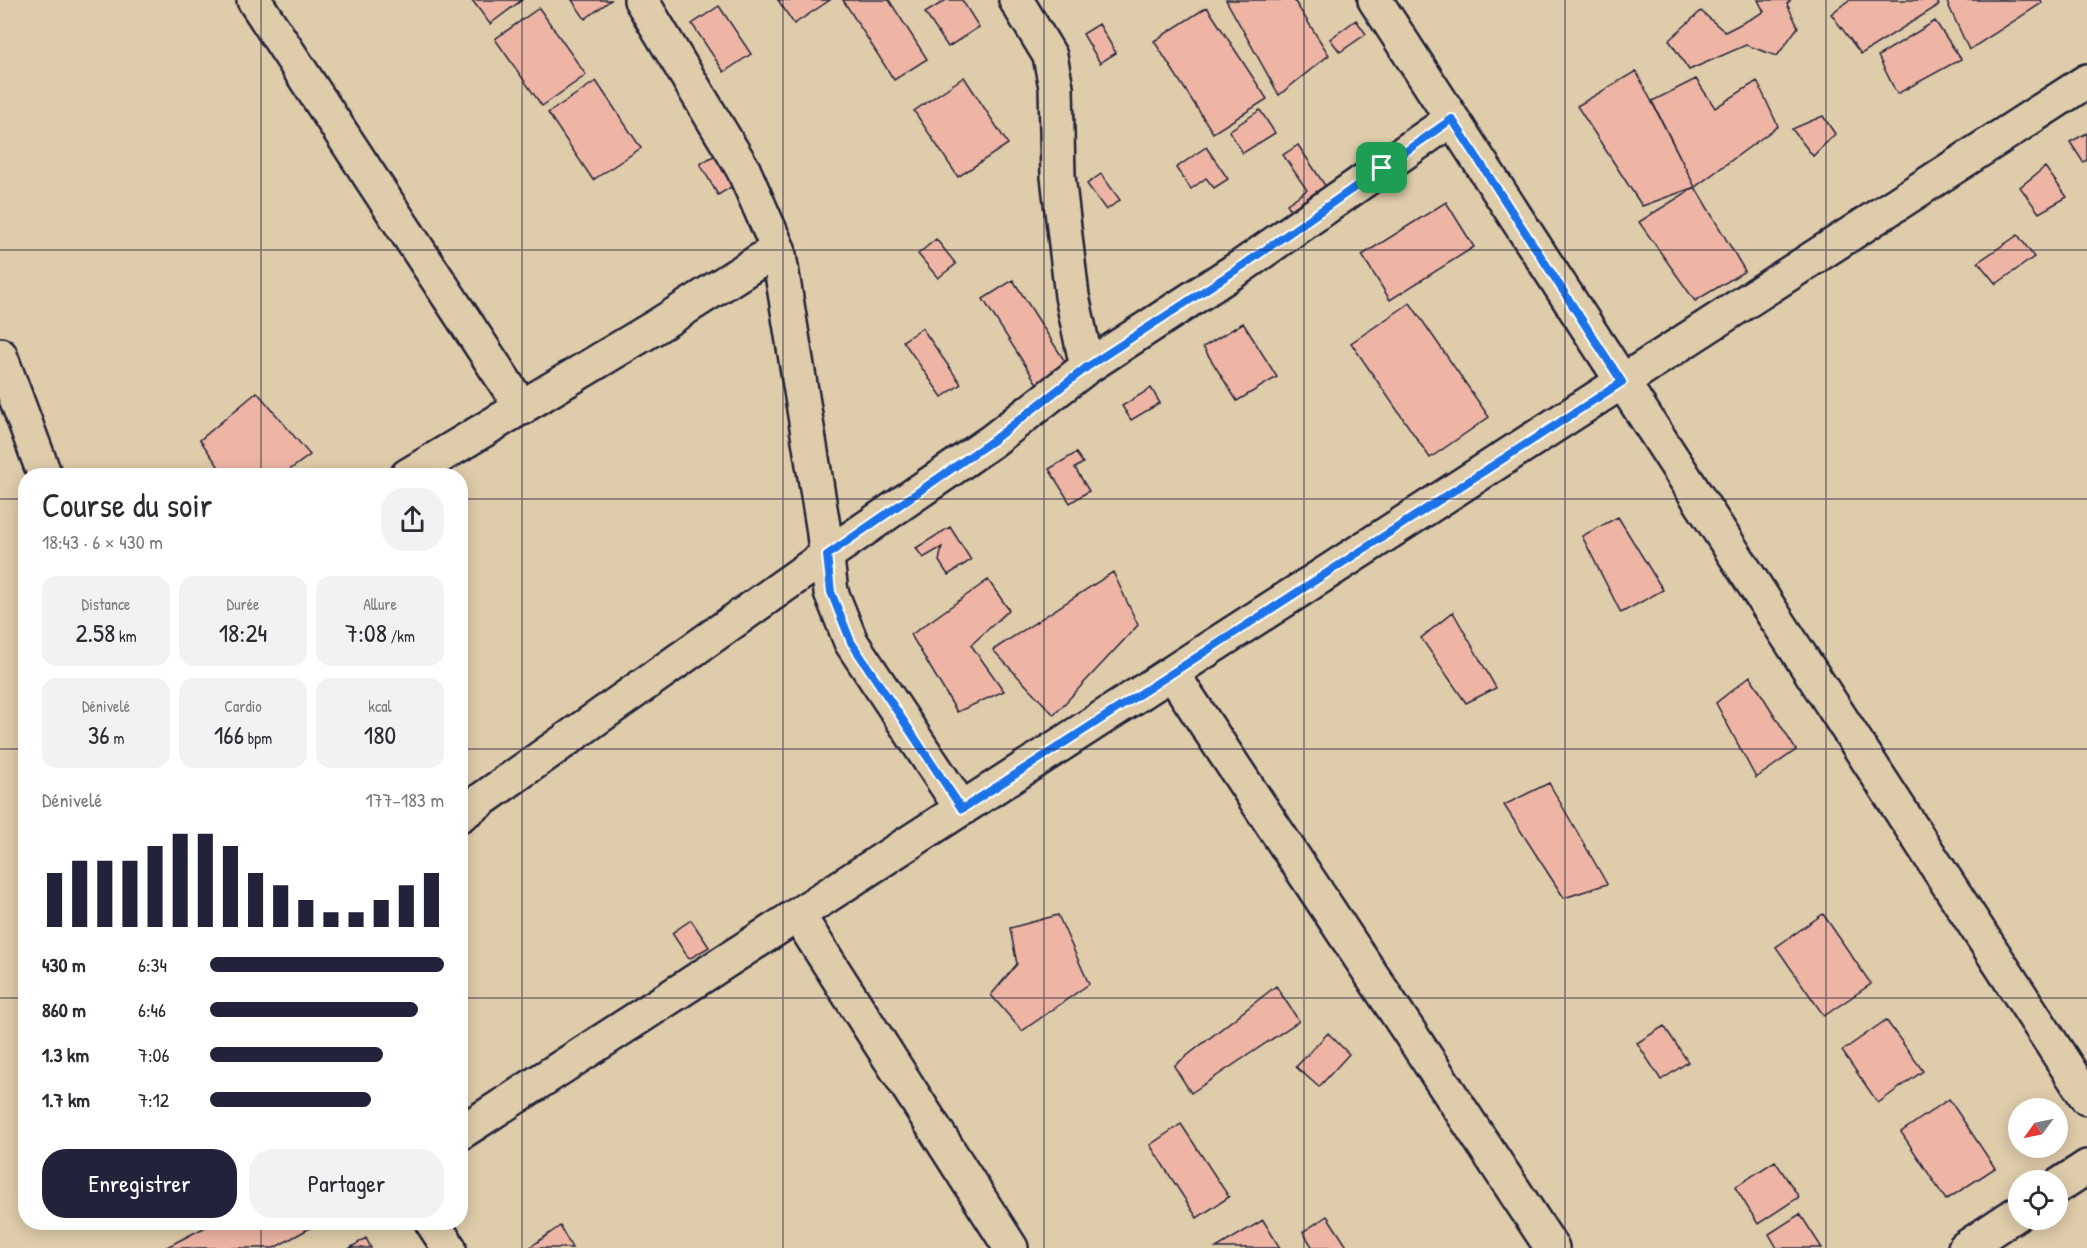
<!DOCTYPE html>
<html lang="fr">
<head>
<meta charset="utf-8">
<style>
  :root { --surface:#fff; --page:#f2f2f3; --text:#2b2b33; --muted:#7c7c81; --accent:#22223b }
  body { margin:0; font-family:"Patrick Hand",sans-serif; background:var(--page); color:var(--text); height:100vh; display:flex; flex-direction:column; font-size:22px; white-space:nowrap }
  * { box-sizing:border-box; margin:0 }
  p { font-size:20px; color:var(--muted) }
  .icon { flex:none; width:33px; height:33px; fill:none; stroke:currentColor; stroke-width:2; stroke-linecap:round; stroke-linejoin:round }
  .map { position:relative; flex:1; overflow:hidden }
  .details { position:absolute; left:18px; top:468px; width:450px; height:762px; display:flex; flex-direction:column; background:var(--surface); border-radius:24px; box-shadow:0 3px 15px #0003 }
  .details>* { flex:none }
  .needle { width:39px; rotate:237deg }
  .tools { position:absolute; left:2008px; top:1098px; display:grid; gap:12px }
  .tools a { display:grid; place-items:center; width:60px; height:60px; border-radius:50%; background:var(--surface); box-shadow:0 3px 15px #0003; font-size:30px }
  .pin { position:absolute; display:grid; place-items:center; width:51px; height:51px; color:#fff; margin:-26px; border-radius:12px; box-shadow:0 3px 9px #0006 }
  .round { display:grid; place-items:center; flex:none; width:63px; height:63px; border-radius:24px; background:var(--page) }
  .overview { display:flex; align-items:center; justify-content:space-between; height:102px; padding:0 24px }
  h1 { font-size:33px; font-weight:600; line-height:45px }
  .figures { display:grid; grid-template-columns:repeat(3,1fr); gap:9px; height:102px; padding:6px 24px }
  .figures div { display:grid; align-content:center; border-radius:15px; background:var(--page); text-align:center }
  .figures b { font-size:26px; font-weight:600 }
  .figures small { font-size:16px; font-weight:400 }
  .figures p { font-size:16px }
  .chart { height:168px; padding:12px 24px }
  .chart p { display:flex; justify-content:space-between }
  .chart svg { width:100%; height:108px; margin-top:6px; stroke:var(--accent); stroke-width:6 }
  .action { display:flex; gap:12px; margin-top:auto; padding:12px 24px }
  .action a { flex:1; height:69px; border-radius:24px; background:var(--accent); color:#fff; font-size:24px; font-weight:600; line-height:69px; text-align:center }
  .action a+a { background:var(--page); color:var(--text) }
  ul { padding:0 24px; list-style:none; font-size:20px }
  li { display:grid; grid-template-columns:96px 72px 1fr; align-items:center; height:45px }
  li i { height:15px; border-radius:8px; background:var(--accent) }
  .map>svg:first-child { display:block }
  .building { fill:#eeb5a4; stroke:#22223b; stroke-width:1.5 }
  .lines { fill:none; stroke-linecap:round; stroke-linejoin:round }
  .minor-casing { stroke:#22223b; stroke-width:38 }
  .minor { stroke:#dfccaa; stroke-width:33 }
  .route-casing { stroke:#fff; stroke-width:12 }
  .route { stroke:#1a73e8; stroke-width:8 }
  .grid { fill:none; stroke:#22223b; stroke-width:1.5; stroke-opacity:0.55 }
</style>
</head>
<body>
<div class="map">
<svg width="2087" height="1248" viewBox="0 0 2087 1248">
  <rect width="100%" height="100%" fill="#dfccaa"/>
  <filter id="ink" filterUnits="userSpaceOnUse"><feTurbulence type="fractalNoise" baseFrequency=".0167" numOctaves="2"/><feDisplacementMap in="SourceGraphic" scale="12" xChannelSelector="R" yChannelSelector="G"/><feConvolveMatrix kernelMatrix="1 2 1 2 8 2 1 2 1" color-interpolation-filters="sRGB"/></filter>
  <g filter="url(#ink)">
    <path class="building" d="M472 0H522L490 24Z
      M572 0H611L585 19Z
      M778 0H830L794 24Z
      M843 0H889L927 59 894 80Z
      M946 0H962L979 27 948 47 925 13Z
      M1226 0H1294L1329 55 1279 95Z
      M1758 0H1791L1787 4 1798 27 1777 56 1746 45 1689 70 1669 40 1701 11 1725 32 1764 12Z
      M1849 0H1936L1939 5 1861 54 1831 14Z
      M1946 0H2041L2042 3 1969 50Z
      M719 6 751 54 724 72 692 24Z
      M1207 7 1267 99 1213 133 1154 41Z
      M539 8 586 75 542 106 495 39Z
      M1356 20 1366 34 1340 52 1330 39Z
      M1935 21 1961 59 1897 94 1878 56Z
      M1099 24 1116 53 1100 63 1083 34Z
      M1636 71 1695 187 1642 206 1577 106Z
      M964 77 1008 144 958 177 914 111Z
      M1696 79 1715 108 1757 81 1778 126 1695 187 1652 101Z
      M596 81 641 148 593 180 548 113Z
      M1260 110 1275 133 1243 153 1229 131Z
      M1823 116 1835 134 1813 156 1792 129Z
      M2087 133V160L2083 162 2070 142Z
      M1298 145 1330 193 1295 216 1287 204 1307 190 1283 155Z
      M1206 147 1228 179 1214 188 1206 178 1191 189 1176 168Z
      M715 155 733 186 718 195 700 164Z
      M2045 167 2067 197 2039 213 2020 187Z
      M1101 174 1120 200 1106 210 1087 184Z
      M1695 187 1745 271 1695 301 1639 222Z
      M1446 202 1474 247 1390 300 1362 255Z
      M2018 235 2034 257 1996 284 1978 262Z
      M936 239 956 264 938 278 918 254Z
      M1013 280 1071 371 1041 390 983 299Z
      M1410 303 1489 417 1430 458 1351 343Z
      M1243 323 1277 377 1237 401 1203 347Z
      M922 328 961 384 942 397 903 341Z
      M1151 388 1160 403 1131 420 1122 406Z
      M257 392 310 455 281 476H225L200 440Z
      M1076 453 1083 463 1075 468 1089 491 1070 503 1049 469Z
      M1618 517 1663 590 1621 613 1582 536Z
      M950 527 971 560 948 575 939 561 942 547 923 558 916 548Z
      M1113 572 1138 625 1054 715 993 650Z
      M988 580 1009 610 971 645 1004 691 957 712 911 635Z
      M1453 612 1496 688 1466 703 1421 638Z
      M1750 676 1796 750 1756 778 1716 703Z
      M1549 783 1607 884 1564 898 1504 805Z
      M1823 914 1871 984 1824 1016 1776 947Z
      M1058 915 1089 984 1022 1031 991 995 1017 964 1010 928Z
      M691 920 709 947 689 959 672 933Z
      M1276 986 1299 1021 1191 1093 1174 1066Z
      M1886 1020 1923 1071 1878 1103 1842 1051Z
      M1664 1026 1688 1062 1661 1080 1637 1043Z
      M1328 1033 1349 1054 1319 1087 1296 1067Z
      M1949 1099 1995 1168 1946 1200 1901 1132Z
      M1181 1124 1229 1197 1197 1218 1150 1145Z
      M1775 1161 1799 1197 1758 1224 1735 1187Z
      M1800 1214 1822 1248H1777L1769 1234Z
      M1327 1216 1348 1248H1313L1303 1232Z
      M1263 1220 1280 1248H1216Z
      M215 1222H321L274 1248H165Z
      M560 1226 572 1248H529Z
      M366 1238 371 1248H350Z"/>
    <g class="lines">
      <defs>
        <path id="minor" d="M254 0 522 408
          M641 0 743 169 778 249 823 526 831 592 851 642 962 809
          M1016 0 1050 56 1056 87 1058 176 1072 296 1087 367
          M1375 0 2087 1098
          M0 355 45 476
          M407 476 657 326 778 249
          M1172 673 1552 1248
          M460 815 827 555 992 441 1087 367 1242 266 1452 119
          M798 915 1011 1248
          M460 1133 2087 81
          M2058 1186 2087 1167
          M432 1222 449 1248
          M1965 1248 2019 1212"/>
      </defs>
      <use href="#minor" class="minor-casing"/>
      <use href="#minor" class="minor"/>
    </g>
  </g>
  <g class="lines" filter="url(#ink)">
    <defs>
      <path id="route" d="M1452 119 1622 382 962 809 851 642 831 592 827 555 992 441 1087 367 1242 266Z"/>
    </defs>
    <use href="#route" class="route-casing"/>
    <use href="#route" class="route"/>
  </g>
  <path class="grid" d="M261 0V476M522 0V1248M783 0V1248M1044 0V1248M1304 0V1248M1565 0V1248M1826 0V1248M0 250H2087M0 499H26M460 499H2087M0 749H26M460 749H2087M0 998H26M460 998H2087M261 1222V1248"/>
</svg>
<div class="tools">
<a><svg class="needle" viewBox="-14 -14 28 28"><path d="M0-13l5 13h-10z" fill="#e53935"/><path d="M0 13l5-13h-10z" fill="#7c7c81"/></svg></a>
<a><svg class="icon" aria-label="locate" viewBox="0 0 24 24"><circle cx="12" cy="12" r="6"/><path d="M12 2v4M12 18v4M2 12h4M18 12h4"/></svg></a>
</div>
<div class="pin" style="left:1382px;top:168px;background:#1e9e55"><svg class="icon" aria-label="arrive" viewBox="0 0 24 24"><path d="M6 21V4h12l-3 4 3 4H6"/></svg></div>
<section class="details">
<div class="overview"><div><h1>Course du soir</h1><p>18:43 · 6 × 430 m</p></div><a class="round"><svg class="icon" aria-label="share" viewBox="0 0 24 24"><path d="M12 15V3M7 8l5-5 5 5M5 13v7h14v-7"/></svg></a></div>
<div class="figures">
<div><p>Distance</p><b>2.58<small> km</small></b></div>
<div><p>Durée</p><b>18:24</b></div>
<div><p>Allure</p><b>7:08<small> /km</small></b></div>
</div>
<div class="figures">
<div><p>Dénivelé</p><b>36<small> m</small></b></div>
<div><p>Cardio</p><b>166<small> bpm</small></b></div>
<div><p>kcal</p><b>180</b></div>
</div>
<div class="chart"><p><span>Dénivelé</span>177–183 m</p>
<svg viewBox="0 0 160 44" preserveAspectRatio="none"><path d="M5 44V22M15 44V17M25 44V17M35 44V17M45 44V11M55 44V6M65 44V6M75 44V11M85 44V22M95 44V27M105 44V33M115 44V38M125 44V38M135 44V33M145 44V27M155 44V22"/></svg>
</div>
<ul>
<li><b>430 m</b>6:34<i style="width:100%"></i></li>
<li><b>860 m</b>6:46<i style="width:89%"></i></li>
<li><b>1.3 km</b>7:06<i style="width:74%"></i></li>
<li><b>1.7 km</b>7:12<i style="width:69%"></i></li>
</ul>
<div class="action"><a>Enregistrer</a><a>Partager</a></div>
</section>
</div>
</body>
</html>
